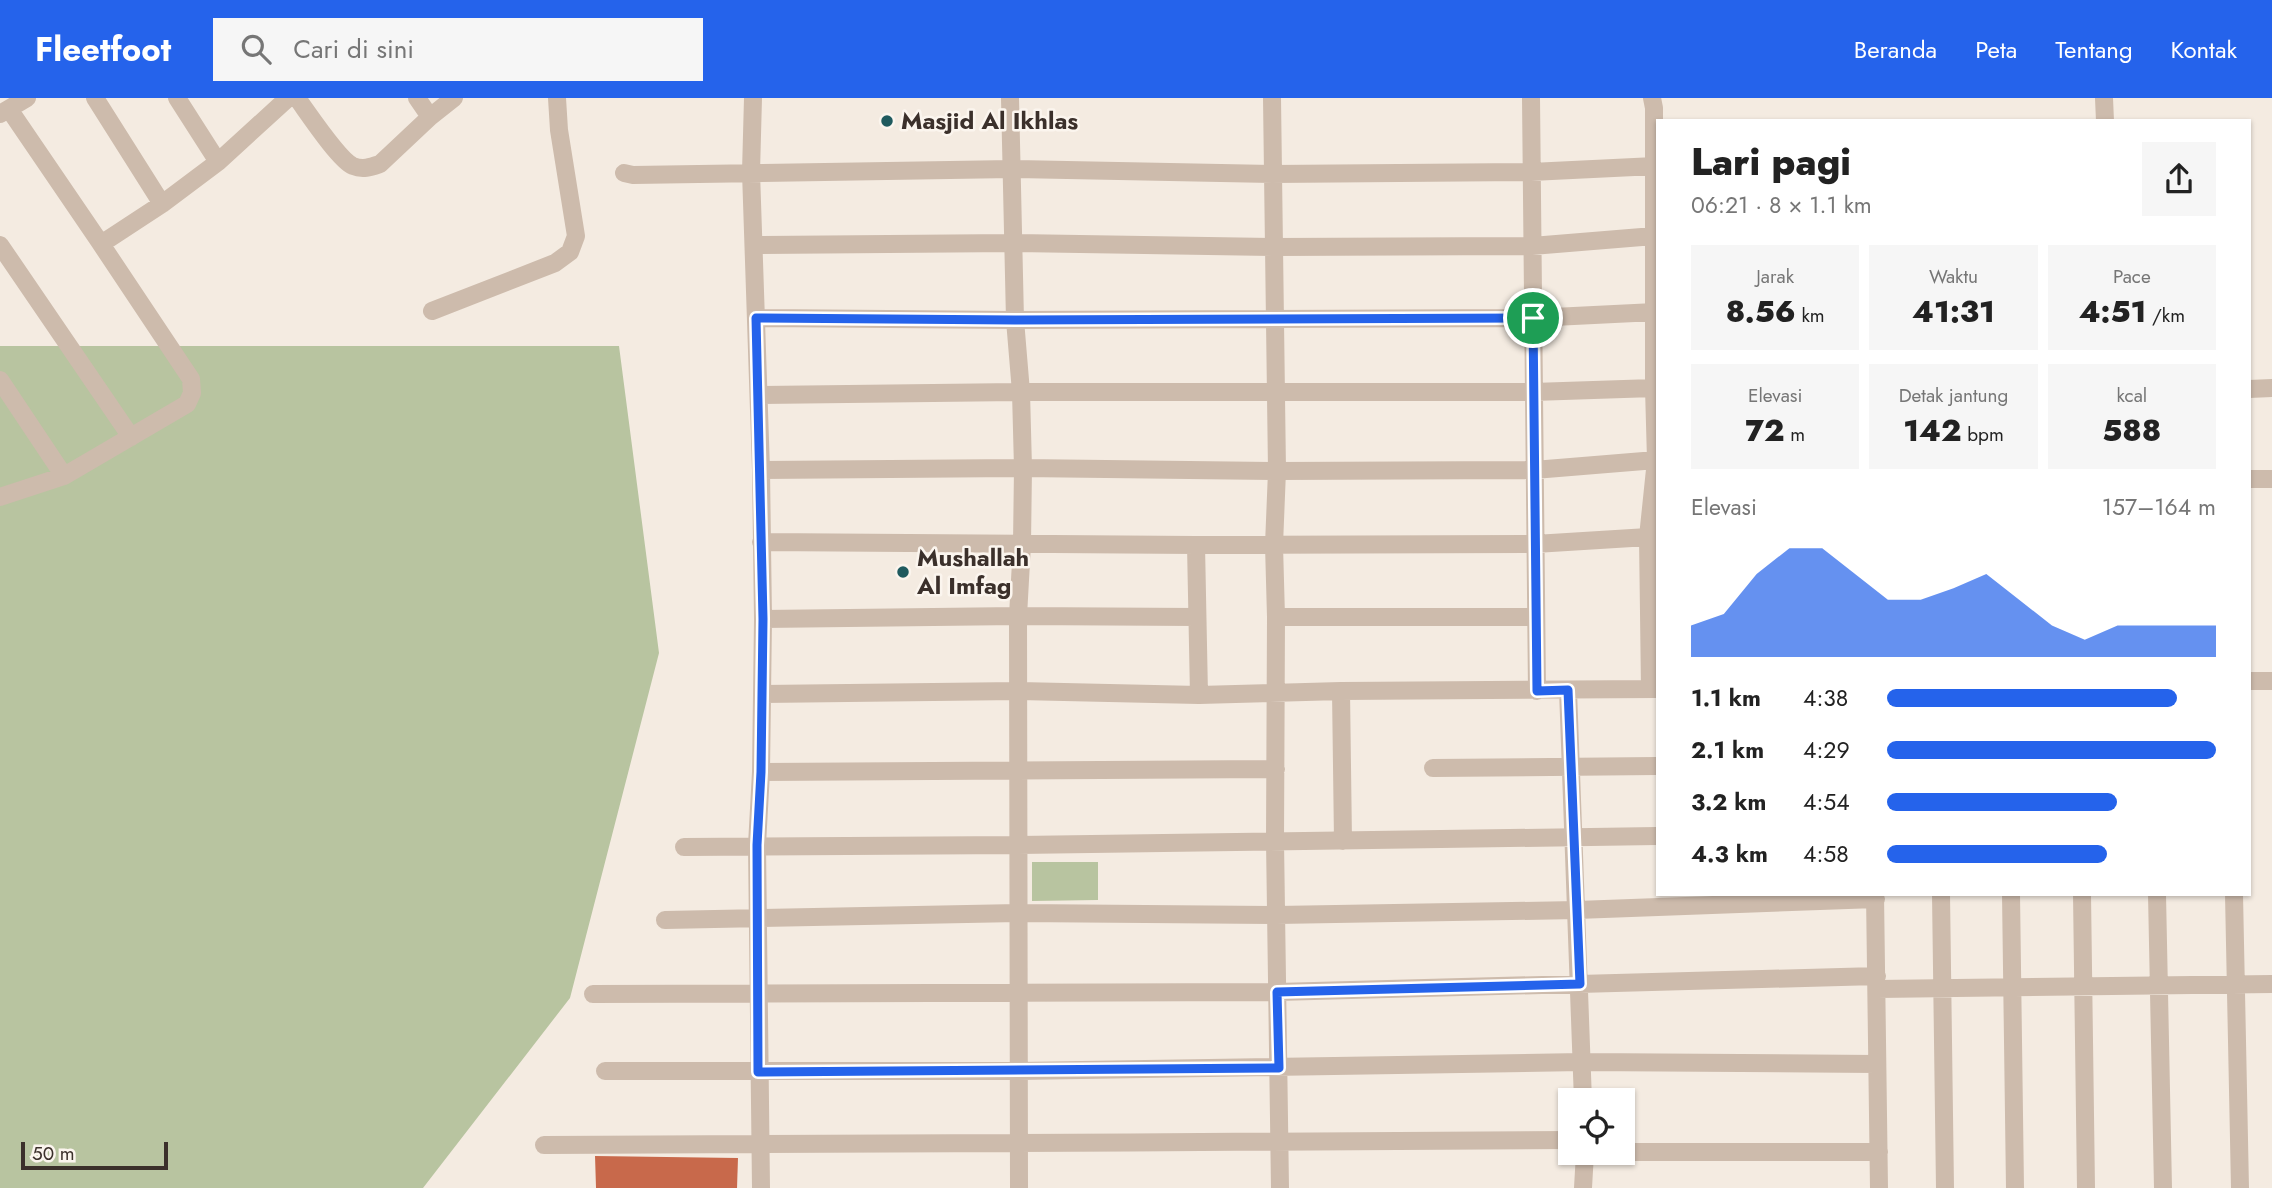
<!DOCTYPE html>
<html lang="id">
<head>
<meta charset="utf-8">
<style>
  :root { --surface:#fff; --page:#f6f6f6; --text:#222; --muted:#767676; --accent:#2563eb }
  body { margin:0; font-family:Jost,sans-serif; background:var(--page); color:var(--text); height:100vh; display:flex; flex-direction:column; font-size:26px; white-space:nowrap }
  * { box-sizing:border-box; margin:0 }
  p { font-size:23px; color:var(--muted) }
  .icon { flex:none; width:38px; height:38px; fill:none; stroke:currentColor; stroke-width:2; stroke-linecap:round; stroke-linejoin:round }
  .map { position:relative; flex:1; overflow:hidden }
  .details { position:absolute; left:1656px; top:21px; width:595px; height:777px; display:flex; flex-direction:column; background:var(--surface); border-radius:0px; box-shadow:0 2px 5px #0004 }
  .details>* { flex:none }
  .tools { position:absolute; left:1558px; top:990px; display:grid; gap:14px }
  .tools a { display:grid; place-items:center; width:77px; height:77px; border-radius:0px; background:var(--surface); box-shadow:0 2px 5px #0004; font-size:35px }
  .scale { position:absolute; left:21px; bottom:18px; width:147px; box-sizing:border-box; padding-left:7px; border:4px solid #3b302b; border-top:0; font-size:19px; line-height:24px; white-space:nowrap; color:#3b302b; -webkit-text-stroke:5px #fbf5ee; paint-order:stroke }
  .pin { position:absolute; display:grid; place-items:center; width:60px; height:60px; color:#fff; margin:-30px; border:4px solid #fff; border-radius:50%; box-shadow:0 2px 7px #0007 }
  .round { display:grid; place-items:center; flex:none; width:74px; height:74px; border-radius:0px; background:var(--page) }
  .headline { display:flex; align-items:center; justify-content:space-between; height:119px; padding:0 35px }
  h1 { font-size:38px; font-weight:800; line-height:52px }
  .stats { display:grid; grid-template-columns:repeat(3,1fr); gap:10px; height:119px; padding:7px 35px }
  .stats div { display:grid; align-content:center; border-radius:0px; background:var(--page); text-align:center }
  .stats b { font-size:30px; font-weight:800 }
  .stats small { font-size:19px; font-weight:400 }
  .stats p { font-size:19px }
  .chart { height:196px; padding:14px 35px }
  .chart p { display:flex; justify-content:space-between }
  .chart svg { width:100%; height:126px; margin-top:7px; fill:var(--accent); opacity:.7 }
  ul { padding:0 35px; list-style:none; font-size:23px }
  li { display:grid; grid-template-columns:112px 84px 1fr; align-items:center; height:52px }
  li i { height:18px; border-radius:9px; background:var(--accent) }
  header { display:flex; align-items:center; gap:42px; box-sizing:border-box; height:98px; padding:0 35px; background:var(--accent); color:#fff }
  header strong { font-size:33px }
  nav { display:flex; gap:38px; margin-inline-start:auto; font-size:24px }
  .search { width:490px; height:63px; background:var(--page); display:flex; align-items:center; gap:18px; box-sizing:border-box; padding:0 24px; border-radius:0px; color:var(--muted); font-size:26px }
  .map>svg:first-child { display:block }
  .green { fill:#b8c4a0 }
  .building { fill:#c8694b }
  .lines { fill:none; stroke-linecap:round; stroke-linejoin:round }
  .minor { stroke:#cdbbac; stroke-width:18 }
  .route-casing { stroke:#fff; stroke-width:14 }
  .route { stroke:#2563eb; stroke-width:9 }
  .poi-dot { fill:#1f5a5e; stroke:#fbf5ee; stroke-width:2.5 }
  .labels { text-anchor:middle; stroke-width:5; stroke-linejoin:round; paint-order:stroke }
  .poi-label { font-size:24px; font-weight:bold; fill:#3b302b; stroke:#fbf5ee; text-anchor:start }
</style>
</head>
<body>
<header>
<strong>Fleetfoot</strong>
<div class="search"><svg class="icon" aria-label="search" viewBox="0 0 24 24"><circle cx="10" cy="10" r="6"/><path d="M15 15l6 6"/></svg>Cari di sini</div>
<nav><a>Beranda</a><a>Peta</a><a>Tentang</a><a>Kontak</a></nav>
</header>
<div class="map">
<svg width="2272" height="1090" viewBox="0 0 2272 1090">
  <rect width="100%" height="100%" fill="#f4ebe1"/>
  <path class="green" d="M0 248H619L659 555 570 900 423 1090H0Z
    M1098 764V802L1032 803V764Z"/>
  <path class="building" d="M595 1058 738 1060 737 1090H596Z"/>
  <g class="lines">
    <path class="minor" d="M95 0 162 106
      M177 0 218 64
      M297 0C308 15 339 62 353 68 363 72 371 69 380 66L430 19 454 0
      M417 0 430 19
      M753 0 751 74 761 372 763 521 761 674 757 747 761 1090
      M1010 0 1015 222 1021 294 1023 370 1022 446 1018 518 1019 1090
      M1272 0 1277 373 1274 447 1276 519 1275 743 1280 1090
      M1531 0 1537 593
      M2104 0 2105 23
      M9 11 101 146
      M0 16 27 0
      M624 75 633 77 1012 71 1272 76 1531 74 1655 68
      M0 147 131 339
      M754 147 1014 145 1274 149 1532 148 1654 138
      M432 213 555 165 570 154 576 138 559 32 557 0
      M756 220 1015 222 1533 220 1655 214
      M0 282 64 378
      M2249 291 2272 290
      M759 297 1021 294H1533L1654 290
      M761 372 1023 370 1277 373 1534 372 1656 362
      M2249 381H2272
      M0 399 64 378 187 306 192 295 191 281 101 146 162 106 218 64 288 0
      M1648 439 1656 362 1654 290V10L1652 0
      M761 444 1196 447 1535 446 1648 439 1650 591
      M1196 447 1199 597
      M1276 519H1536
      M763 521 1018 518 1197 519
      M2249 583H2272
      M1568 592 1583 1003
      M1341 593 1343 743
      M763 596 1019 593 1199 597 1341 593 1657 591
      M1433 670 1657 668
      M761 674 1276 671
      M684 749 1019 747 1657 738
      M1875 796 1879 1090
      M1941 796 1945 1090
      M2011 796 2015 1090
      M2082 796 2086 1090
      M2157 796 2163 1090
      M2234 796 2240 1090
      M665 822 1019 815 1277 817 1577 812 1876 801
      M1877 891 2272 886
      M593 896 1277 894 1877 878
      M605 973H1018L1582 964 1877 966
      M544 1047C886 1047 1228 1043 1570 1042
      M1622 1054H1879
      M1583 1090 1585 1055"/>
  </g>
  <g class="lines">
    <defs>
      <path id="route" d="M756 220 1015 222 1533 220 1537 593 1568 592 1580 886 1277 894 1279 970 758 974 757 747 761 674 763 521Z"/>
    </defs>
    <use href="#route" class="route-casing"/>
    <use href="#route" class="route"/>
  </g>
  <g class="poi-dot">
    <circle cx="887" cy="23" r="7"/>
    <circle cx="903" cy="474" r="7"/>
  </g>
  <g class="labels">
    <g class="poi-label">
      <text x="901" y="31">Masjid Al Ikhlas</text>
      <text x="917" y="468">Mushallah<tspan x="917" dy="28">Al Imfag</tspan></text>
    </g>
  </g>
</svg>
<div class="tools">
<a><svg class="icon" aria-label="locate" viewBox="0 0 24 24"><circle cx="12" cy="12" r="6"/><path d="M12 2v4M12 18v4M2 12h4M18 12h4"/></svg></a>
</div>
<div class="scale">50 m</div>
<div class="pin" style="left:1533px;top:220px;background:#1e9e55"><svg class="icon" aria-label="arrive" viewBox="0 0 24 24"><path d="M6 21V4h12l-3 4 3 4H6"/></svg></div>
<section class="details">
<div class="headline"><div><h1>Lari pagi</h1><p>06:21 · 8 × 1.1 km</p></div><a class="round"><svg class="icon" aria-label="share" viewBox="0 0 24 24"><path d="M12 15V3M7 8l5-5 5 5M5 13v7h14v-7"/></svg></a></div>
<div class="stats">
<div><p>Jarak</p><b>8.56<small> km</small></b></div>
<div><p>Waktu</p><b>41:31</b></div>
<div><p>Pace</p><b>4:51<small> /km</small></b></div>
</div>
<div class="stats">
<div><p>Elevasi</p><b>72<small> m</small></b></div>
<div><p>Detak jantung</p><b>142<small> bpm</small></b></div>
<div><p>kcal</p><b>588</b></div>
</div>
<div class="chart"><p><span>Elevasi</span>157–164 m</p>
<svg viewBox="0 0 160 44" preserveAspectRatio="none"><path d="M0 44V33L10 29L20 15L30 6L40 6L50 15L60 24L70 24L80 20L90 15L100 24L110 33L120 38L130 33L140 33L150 33L160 33V44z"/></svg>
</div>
<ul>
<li><b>1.1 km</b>4:38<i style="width:88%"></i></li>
<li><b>2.1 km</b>4:29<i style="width:100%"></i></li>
<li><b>3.2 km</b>4:54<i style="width:70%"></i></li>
<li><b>4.3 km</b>4:58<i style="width:67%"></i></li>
</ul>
</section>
</div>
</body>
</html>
